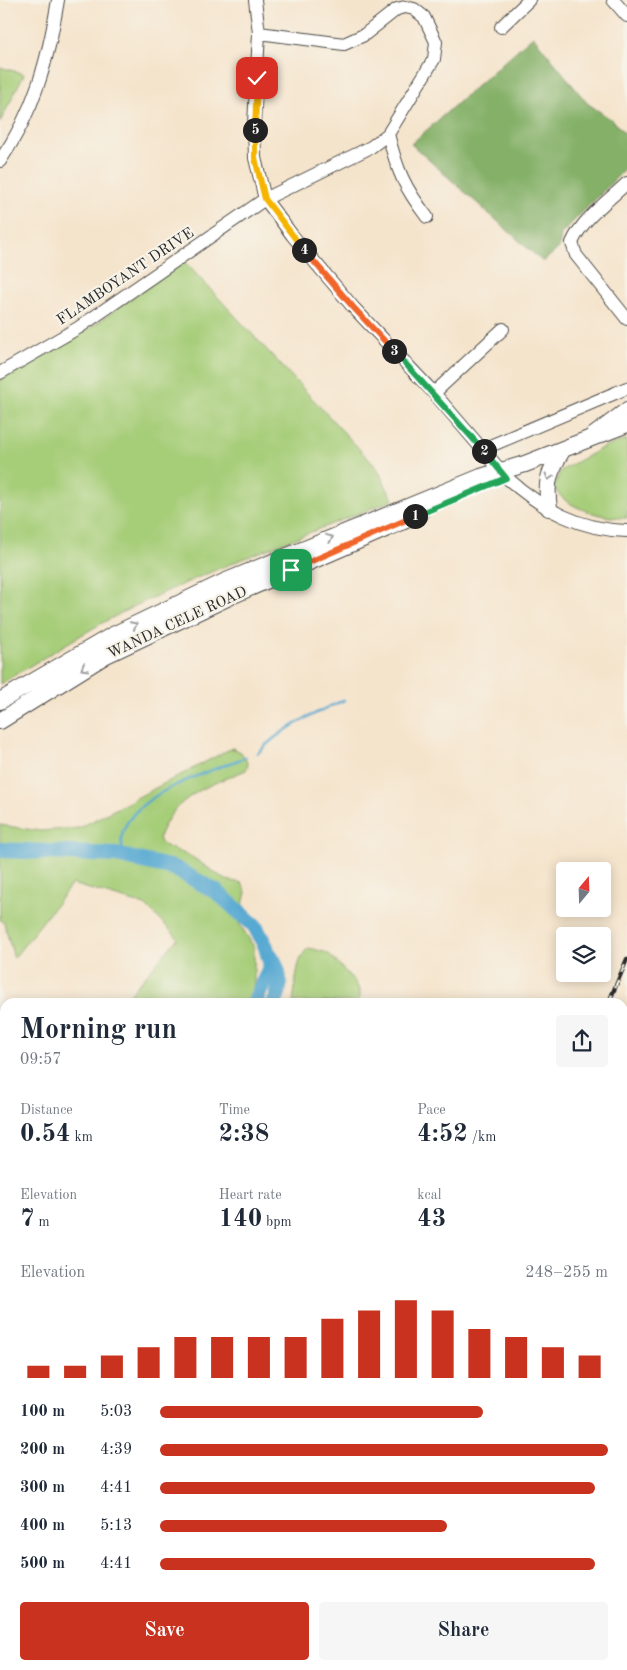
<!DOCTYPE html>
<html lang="en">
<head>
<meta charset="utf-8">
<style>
  :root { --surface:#fff; --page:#f6f6f7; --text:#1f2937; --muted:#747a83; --accent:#c8321e }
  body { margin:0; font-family:"Old Standard TT",serif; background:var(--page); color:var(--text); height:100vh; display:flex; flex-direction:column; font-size:19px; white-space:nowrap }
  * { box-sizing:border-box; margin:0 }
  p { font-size:16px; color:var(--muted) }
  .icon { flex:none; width:28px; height:28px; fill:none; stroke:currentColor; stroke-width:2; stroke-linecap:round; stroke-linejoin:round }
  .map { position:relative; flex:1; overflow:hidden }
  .panel { position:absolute; left:0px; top:998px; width:628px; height:672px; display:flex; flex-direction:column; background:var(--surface); border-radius:15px 15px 0 0; box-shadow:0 2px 12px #0003 }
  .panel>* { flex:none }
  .needle { width:32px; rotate:19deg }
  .buttons { position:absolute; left:556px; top:862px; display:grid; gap:10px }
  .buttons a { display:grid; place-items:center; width:55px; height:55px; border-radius:5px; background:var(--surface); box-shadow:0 2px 12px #0003; font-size:25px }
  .pin { position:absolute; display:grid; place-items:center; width:42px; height:42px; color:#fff; margin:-21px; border-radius:10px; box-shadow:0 2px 8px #0006 }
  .km { position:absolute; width:25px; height:25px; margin:-12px; border-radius:50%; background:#222; color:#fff; font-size:14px; line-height:25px; text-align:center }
  .round { display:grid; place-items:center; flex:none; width:52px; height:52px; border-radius:5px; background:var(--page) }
  .summary { display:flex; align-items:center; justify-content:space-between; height:85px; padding:0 20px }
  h1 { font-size:28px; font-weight:700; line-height:38px }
  .figures { display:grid; grid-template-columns:repeat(3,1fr); gap:8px; height:85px; padding:5px 20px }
  .figures div { display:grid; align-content:center }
  .figures b { font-size:25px; font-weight:700 }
  .figures small { font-size:14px; font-weight:400 }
  .figures p { font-size:14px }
  .chart { height:140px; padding:10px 20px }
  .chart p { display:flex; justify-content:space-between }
  .chart svg { width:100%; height:90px; margin-top:5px; stroke:var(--accent); stroke-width:6 }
  .cta { display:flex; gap:10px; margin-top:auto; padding:10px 20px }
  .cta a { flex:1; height:58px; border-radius:5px; background:var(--accent); color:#fff; font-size:20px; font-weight:700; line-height:58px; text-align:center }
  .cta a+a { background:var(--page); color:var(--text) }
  ul { padding:0 20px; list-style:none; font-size:16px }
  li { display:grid; grid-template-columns:80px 60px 1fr; align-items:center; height:38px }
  li i { height:12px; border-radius:6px; background:var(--accent) }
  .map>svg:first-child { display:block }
  .green { fill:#a6cd78; stroke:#687c52 }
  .forest { fill:#84b068; stroke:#586e4a }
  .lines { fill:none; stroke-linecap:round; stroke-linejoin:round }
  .stream { stroke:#56a9d2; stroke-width:2.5 }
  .river { stroke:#56a9d2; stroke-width:16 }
  .minor-casing { stroke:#494743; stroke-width:14 }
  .major-casing { stroke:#494743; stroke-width:18 }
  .minor { stroke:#fff; stroke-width:12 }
  .major { stroke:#fff; stroke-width:16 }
  .rail-casing { stroke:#2b2b2b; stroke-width:4.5 }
  .rail { stroke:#f7f3e8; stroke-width:2.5; stroke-dasharray:8; stroke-linecap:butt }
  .oneway { stroke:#a0a0a0 }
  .split-1-casing { stroke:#fff; stroke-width:10 }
  .split-2-casing { stroke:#fff; stroke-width:10 }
  .split-3-casing { stroke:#fff; stroke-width:10 }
  .split-4-casing { stroke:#fff; stroke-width:10 }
  .split-5-casing { stroke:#fff; stroke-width:10 }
  .split-6-casing { stroke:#fff; stroke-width:10 }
  .split-1 { stroke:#f0652b; stroke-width:6 }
  .split-2 { stroke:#22a559; stroke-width:6 }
  .split-3 { stroke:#22a559; stroke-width:6 }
  .split-4 { stroke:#f0652b; stroke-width:6 }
  .split-5 { stroke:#f5b400; stroke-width:6 }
  .split-6 { stroke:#f5b400; stroke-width:6 }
  .labels { text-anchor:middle; stroke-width:4.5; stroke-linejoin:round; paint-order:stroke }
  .street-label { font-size:15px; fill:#2b2b2b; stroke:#f7f3e8 }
</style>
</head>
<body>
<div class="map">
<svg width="627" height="1670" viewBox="0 0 627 1670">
  <rect width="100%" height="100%" fill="#f7f3e8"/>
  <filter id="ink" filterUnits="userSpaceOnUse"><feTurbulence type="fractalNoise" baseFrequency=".02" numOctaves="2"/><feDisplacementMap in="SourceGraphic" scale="10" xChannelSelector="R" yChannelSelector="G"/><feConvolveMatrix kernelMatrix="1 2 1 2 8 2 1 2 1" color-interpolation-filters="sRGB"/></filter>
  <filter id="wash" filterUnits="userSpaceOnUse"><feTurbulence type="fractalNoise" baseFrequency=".0096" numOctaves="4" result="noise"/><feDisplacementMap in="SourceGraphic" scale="20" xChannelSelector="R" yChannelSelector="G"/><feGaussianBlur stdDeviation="1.12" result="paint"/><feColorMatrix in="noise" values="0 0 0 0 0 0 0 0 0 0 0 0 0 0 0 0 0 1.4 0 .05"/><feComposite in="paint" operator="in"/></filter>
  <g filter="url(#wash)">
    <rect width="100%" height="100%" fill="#f5e4cc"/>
    <path class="green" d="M0 67 24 74 0 122Z
      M184 261 377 468 393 500C308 534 221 565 139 604 91 627 46 657 0 684V380L73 340Z
      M627 439V518C606 519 563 508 554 487L560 471 602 448Z
      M232 748 241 752 248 764 246 770C208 786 175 795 159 837L161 843 166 846 192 857 226 880 242 883 246 892 239 923 254 947V982L251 1002H123L178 938 145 905 72 884 14 958 4 923 0 920V825L40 831 79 828Z
      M309 948 328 953 356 983 360 992V998L355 1002H293C296 987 295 957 309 948Z"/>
    <path class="forest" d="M533 36 587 103 612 120 627 135V167L561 234 559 248 543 262 411 144Z
      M0 1130 5 1136V1224L0 1217Z
      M161 1665H290L288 1670H158Z"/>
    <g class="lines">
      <path class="stream" d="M258 753C281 728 314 714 344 700
        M125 857C122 848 120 840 123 831 138 791 210 772 246 757"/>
      <path class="river" d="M0 850 116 855 174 868 217 892 255 926 266 947 271 965 255 1002
        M270 955C280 969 282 987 275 1002
        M225 1670 227 1665"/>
    </g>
  </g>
  <g filter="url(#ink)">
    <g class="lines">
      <defs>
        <path id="minor" d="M255 0 259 33 254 124 255 158 265 199 292 235 353 307 434 393 507 478C542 509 580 530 627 531
          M613 0 627 16
          M501 27 529 0
          M388 134C397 170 404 187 427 217
          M0 161C35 110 48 60 58 0
          M627 183C609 200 582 219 572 243L576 255 627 319
          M0 373 78 328 265 199 371 147 388 134 434 59 436 42 424 17 414 9 405 7 397 9 364 35 344 44 259 33
          M434 393 503 329
          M591 435 627 408
          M483 449 627 388
          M0 1081 5 1084
          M0 1227 5 1234
          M622 1642 627 1633
          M123 1670 127 1665
          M609 1670 611 1665"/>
        <path id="major" d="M549 508C545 481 549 472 563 449
          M0 701 113 635 224 582 481 477 525 464 627 424
          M0 721 106 655 231 596 420 514"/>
      </defs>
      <use href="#minor" class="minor-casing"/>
      <use href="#major" class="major-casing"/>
      <use href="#minor" class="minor"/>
      <use href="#major" class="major"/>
      <defs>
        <path id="rail" d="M609 1002 627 959
          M348 1670 350 1665"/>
      </defs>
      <use href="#rail" class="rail-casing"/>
      <use href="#rail" class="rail"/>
    </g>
    <defs><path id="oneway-chevron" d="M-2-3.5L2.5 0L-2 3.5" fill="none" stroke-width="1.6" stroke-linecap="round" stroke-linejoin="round" transform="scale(1.25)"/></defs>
    <g class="oneway">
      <use href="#oneway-chevron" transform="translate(549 477) rotate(106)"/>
      <use href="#oneway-chevron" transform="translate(330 538) rotate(-22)"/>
      <use href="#oneway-chevron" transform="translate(134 625) rotate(-27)"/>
      <use href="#oneway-chevron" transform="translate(84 668) rotate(150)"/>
    </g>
  </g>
  <g class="lines" filter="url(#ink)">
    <defs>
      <path id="split-1" d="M291 570 415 516"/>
      <path id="split-2" d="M415 516 506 478 484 451"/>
      <path id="split-3" d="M394 351 484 451"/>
      <path id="split-4" d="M304 250 353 307 394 351"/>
      <path id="split-5" d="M255 130V158L265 199 304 250"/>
      <path id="split-6" d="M255 130 257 78"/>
    </defs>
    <use href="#split-1" class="split-1-casing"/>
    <use href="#split-2" class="split-2-casing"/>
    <use href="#split-3" class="split-3-casing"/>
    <use href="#split-4" class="split-4-casing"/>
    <use href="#split-5" class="split-5-casing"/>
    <use href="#split-6" class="split-6-casing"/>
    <use href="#split-1" class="split-1"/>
    <use href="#split-2" class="split-2"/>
    <use href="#split-3" class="split-3"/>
    <use href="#split-4" class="split-4"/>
    <use href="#split-5" class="split-5"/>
    <use href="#split-6" class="split-6"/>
  </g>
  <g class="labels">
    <g class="street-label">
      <text transform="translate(125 276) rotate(-34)" y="5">FLAMBOYANT DRIVE</text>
      <text transform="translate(177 622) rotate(-25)" y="5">WANDA CELE ROAD</text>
    </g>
  </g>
</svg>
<div class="buttons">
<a><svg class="needle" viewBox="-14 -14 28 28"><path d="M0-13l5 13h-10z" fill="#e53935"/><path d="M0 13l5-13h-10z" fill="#747a83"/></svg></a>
<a><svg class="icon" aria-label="layers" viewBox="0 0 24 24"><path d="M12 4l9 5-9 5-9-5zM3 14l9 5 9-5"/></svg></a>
</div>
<div class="pin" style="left:291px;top:570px;background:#1e9e55"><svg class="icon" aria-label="arrive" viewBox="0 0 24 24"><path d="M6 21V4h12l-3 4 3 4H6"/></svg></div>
<div class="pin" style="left:257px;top:78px;background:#d93025"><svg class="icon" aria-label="check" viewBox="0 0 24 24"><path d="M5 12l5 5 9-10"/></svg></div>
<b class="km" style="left:415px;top:516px">1</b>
<b class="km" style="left:484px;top:451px">2</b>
<b class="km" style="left:394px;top:351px">3</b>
<b class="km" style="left:304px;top:250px">4</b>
<b class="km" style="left:255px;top:130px">5</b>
<section class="panel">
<div class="summary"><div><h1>Morning run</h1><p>09:57</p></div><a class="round"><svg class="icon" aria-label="share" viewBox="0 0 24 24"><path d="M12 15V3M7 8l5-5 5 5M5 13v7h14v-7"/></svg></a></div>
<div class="figures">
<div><p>Distance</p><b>0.54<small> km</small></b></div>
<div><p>Time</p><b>2:38</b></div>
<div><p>Pace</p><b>4:52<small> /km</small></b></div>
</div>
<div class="figures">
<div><p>Elevation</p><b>7<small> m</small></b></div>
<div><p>Heart rate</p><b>140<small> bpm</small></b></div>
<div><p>kcal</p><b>43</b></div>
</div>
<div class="chart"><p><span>Elevation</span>248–255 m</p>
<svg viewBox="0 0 160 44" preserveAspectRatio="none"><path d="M5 44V38M15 44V38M25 44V33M35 44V29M45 44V24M55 44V24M65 44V24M75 44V24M85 44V15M95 44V11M105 44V6M115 44V11M125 44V20M135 44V24M145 44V29M155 44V33"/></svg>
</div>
<ul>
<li><b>100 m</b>5:03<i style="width:72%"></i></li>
<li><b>200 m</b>4:39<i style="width:100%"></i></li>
<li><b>300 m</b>4:41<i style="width:97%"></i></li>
<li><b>400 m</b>5:13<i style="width:64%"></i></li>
<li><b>500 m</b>4:41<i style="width:97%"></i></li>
</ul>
<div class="cta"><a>Save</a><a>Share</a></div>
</section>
</div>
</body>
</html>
